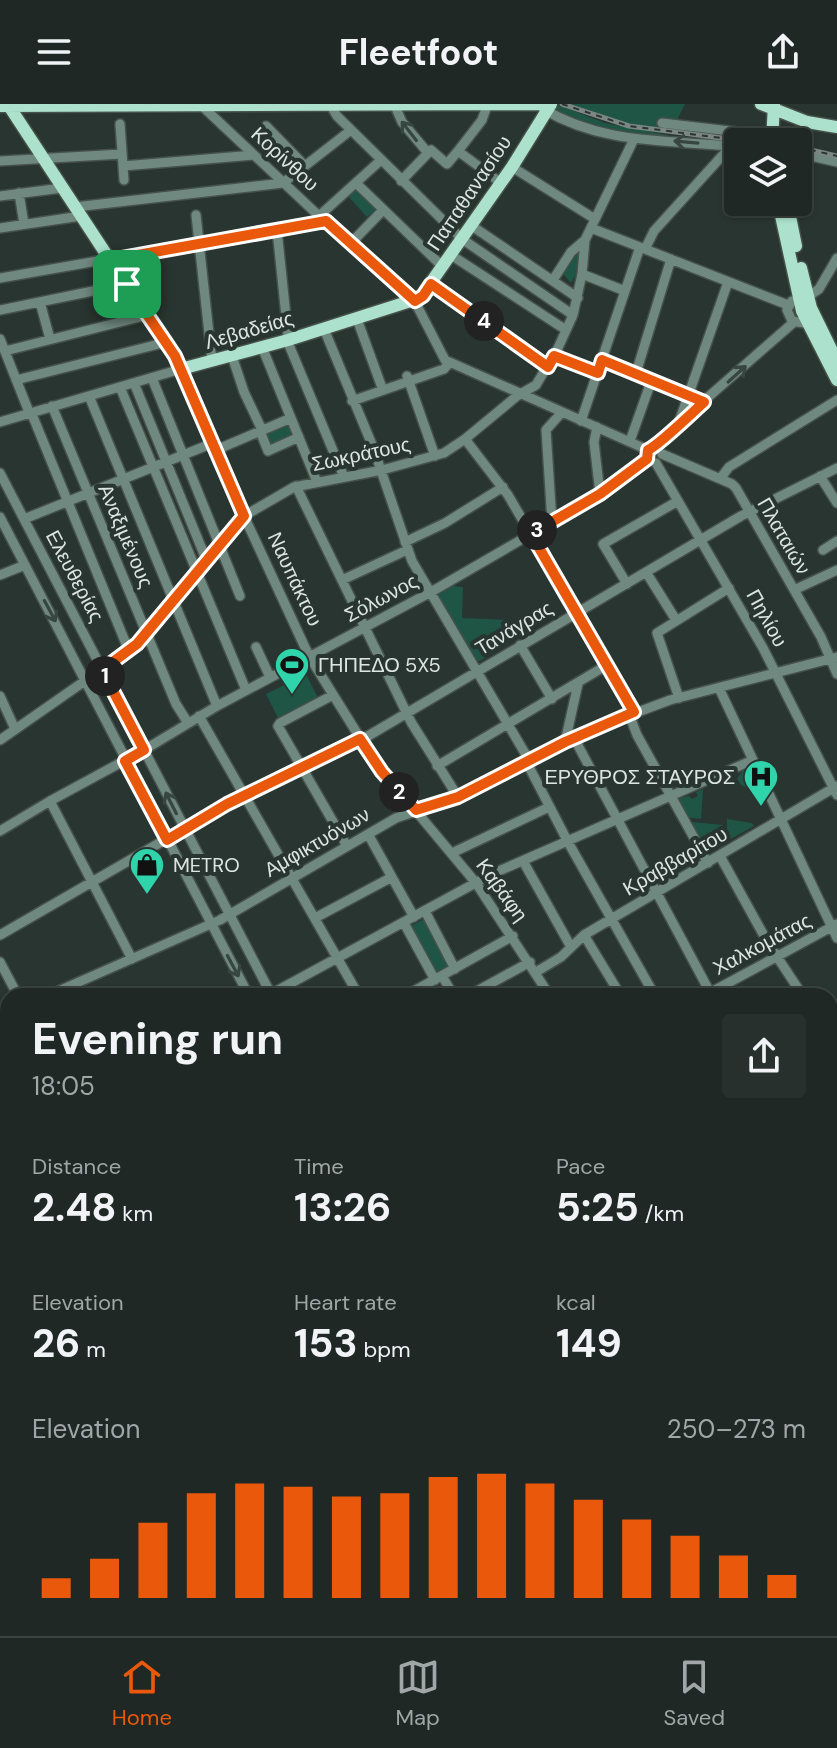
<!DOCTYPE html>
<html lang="en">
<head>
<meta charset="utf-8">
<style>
  :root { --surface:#1f2824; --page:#27302c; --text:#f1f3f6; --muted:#a1a6a6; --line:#3c4441; --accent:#ea580c }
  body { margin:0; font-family:"DM Sans",sans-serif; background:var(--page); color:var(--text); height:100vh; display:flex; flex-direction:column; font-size:30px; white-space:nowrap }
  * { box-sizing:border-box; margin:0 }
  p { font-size:26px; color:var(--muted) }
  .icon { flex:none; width:44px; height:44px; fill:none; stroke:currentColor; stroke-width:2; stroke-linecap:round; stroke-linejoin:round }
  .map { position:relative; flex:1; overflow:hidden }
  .drawer { position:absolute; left:0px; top:884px; width:838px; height:648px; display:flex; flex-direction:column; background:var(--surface); border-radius:24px 24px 0 0; box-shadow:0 2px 6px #0004,0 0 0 2px var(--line) }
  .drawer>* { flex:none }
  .tools { position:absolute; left:724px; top:24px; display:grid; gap:16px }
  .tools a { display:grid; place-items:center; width:88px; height:88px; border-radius:8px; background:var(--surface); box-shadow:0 2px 6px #0004,0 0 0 2px var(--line); font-size:40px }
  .pin { position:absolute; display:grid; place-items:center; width:68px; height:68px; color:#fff; margin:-34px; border-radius:16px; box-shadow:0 4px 12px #0006 }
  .km { position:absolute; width:40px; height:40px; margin:-20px; border-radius:50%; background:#222; color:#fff; font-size:22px; line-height:40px; text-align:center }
  .round { display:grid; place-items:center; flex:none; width:84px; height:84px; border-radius:8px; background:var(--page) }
  .overview { display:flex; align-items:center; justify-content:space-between; height:136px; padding:0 32px }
  h1 { font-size:44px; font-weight:700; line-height:60px }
  .figures { display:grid; grid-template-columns:repeat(3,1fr); gap:12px; height:136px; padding:8px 32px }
  .figures div { display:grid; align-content:center }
  .figures b { font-size:40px; font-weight:700 }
  .figures small { font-size:22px; font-weight:400 }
  .figures p { font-size:22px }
  .chart { height:224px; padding:16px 32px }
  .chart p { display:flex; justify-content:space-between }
  .chart svg { width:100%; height:144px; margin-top:8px; stroke:var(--accent); stroke-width:6 }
  header { display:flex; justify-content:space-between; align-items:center; height:104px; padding:0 32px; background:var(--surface); font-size:36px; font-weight:700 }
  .dock { display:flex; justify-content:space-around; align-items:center; height:112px; border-top:2px solid var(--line); background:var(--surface); font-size:22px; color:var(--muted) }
  .dock a { display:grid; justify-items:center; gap:4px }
  .dock .active { color:var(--accent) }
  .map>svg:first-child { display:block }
  .green { fill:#1f5545 }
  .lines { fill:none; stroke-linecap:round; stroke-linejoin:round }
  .minor-casing { stroke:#46514c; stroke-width:12 }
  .major-casing { stroke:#46514c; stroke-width:15 }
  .minor { stroke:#708980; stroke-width:9 }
  .major { stroke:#ace1ce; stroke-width:12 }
  .rail-casing { stroke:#7c8682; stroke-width:5 }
  .rail { stroke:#293530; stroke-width:2; stroke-dasharray:6; stroke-linecap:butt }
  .oneway { stroke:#374640 }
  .route-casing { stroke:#fff; stroke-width:16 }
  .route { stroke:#ea580c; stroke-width:10 }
  .labels { text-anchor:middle; stroke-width:8; stroke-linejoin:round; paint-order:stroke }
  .street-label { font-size:20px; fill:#dde5e2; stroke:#293530 }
  .poi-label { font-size:20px; fill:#dde5e2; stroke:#293530; text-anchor:start }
</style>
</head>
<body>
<header><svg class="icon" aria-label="menu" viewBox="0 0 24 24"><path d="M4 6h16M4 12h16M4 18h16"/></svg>Fleetfoot<svg class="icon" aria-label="share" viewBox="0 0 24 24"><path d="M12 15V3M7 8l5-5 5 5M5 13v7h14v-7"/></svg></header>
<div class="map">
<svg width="837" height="1532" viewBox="0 0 837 1532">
  <rect width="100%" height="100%" fill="#293530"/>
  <path class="green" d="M568 0H685L677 16 661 14 658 26 623 19Z
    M558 1 605 19 668 31C638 39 581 22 555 6Z
    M357 83 378 103 367 113 348 92Z
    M580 146 576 171 571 179 563 170Z
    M289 319 295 332 269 343 263 329Z
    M453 482 463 483 462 514 509 516 508 540 478 558 438 491Z
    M306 570 318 594 278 614 266 590Z
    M752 662 760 681 750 685 741 681 737 675 743 666Z
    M703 685 701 715 684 713 676 698 679 694 689 692 692 695 698 692 696 688Z
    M727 715 752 719 754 722 727 737Z
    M693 718 723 721 721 742 707 750 690 720Z
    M426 814 453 863 435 873 409 823Z
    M837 1297V1348L831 1351 830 1302Z
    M470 1524H680L685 1532H458Z
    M697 1524H774L778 1532H701Z
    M782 1524H820L823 1532H785Z"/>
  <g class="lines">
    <defs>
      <path id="minor" d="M202 2 319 112 412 192 445 256 648 346
        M331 2 337 12 462 135 573 211
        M395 2 402 18 428 49
        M487 2 482 16 458 47 501 79
        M543 5C606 42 669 35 738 43
        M662 19 772 32
        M120 20 124 76
        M266 22 305 62
        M798 49 837 58
        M0 57 122 50
        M123 62 254 51
        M512 63 595 115
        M401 77 431 46 447 60 458 47
        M356 79 443 163
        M19 89 24 120
        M0 92 62 84
        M75 103 283 79 351 26
        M196 111 212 257
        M319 112 381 56
        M472 122 578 194
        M0 124 81 112
        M591 124 788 201
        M277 126 289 241 344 373
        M351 139 383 106
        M645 145 654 127 731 42
        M451 151 566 226
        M582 170 625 187
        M0 174 326 117
        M553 176 571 148 585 136
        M431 180 548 263
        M806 194 819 185 837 154
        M792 197 787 206 792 217 804 219 811 212
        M40 198 50 235
        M0 206 127 180
        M357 215 381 281
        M324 225 373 343 412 457 529 656
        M0 235 29 308
        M262 243 317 378
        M5 247 148 211
        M232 252 244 288 262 326
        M554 252 598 269
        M602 256 704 298
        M636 269 671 155
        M407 272 435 352
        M152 274 240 492
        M16 276 167 238
        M134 279 206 455
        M120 283 246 586
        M89 292 217 602
        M352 297 444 265 449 259
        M52 302 176 600 188 619
        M31 308 129 547
        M581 317 640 143
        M0 318 181 265 244 412 309 552 375 658 476 779 550 892
        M679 318 728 178
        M597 323 594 338 600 390
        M260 327 268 347 299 333
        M465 335 508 391 634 608
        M630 337 652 275
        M656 343 667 329 794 218
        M216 346 291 314
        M662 350 732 380 736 384 821 533 837 570
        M656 359 763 544 837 691
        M0 369 272 892
        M820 372 837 399
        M720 375 729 363 837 296
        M296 382 411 618 458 693
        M0 413 249 892
        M24 415 213 339
        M552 418 546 326 562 308
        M405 438 445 419 503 383
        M823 446 837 437
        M646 468 676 516
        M0 471 25 461
        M342 476 407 446
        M627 480 603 440 678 397
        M794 486 837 466
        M520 541 552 595
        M256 543 270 573
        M719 584 837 834
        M333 591 280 619 278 622 347 742
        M0 592 15 625
        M679 594 657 529 729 484
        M629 610 637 631 708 759
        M199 612 359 892
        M574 634 712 892
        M0 636 135 542 244 412 294 383 382 366 444 349 465 335 517 292 536 281 558 244 573 211 582 170 585 136 634 35
        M565 638 578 580
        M526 657 568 738 655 892
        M437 662 607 561
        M50 697 132 855
        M0 727 50 697 144 646 217 602 431 488 600 390 647 355
        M368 730 414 813
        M452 749 549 703
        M720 752 768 839 803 892
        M523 757 571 843
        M425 807 455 865
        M315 814 392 773
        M404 819 435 876
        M0 831 227 700 368 632 741 412 837 364
        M584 831 621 892
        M0 858 18 892
        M536 868 561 853 584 831 837 682
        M442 872 454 892
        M271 890 492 770 753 656
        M47 892 220 816 396 714 458 693 598 623 670 596 837 553
        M405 892 513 832
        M468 892 530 858
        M704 892 837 820
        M830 929 837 924
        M0 952 8 947
        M830 988 837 998
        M830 1076 837 1087
        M830 1108 837 1119
        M830 1235 837 1231
        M830 1289 837 1284
        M830 1360 837 1377
        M0 1375 8 1373
        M830 1383 837 1398
        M830 1437 837 1434
        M0 1514 8 1511
        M168 1524 173 1532
        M691 1524 696 1532
        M776 1524 780 1532
        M825 1524 828 1532
        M417 1529 420 1524
        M94 1532 102 1524
        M310 1532 324 1524
        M440 1532 453 1524"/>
      <path id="major" d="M761 0 807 18 837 23
        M0 2 543 0
        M9 2 110 156 167 238 181 265 288 236 420 194 512 63 551 0
        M772 38 774 0
        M778 98 802 207 837 276
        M787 98 796 142
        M801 164 811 204 837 257
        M830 1053 837 1047
        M195 1532 206 1524"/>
    </defs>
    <use href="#minor" class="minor-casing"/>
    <use href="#major" class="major-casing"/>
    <use href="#minor" class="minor"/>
    <use href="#major" class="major"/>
    <defs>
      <path id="rail" d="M562 0 629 22 752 38
        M798 43 837 52"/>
    </defs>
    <use href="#rail" class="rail-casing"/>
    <use href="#rail" class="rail"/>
  </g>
  <defs><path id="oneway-shaft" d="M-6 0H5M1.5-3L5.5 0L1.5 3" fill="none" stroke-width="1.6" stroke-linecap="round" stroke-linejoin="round" transform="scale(2)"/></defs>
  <g class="oneway">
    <use href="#oneway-shaft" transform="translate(409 27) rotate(-128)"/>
    <use href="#oneway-shaft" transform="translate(686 38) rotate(-175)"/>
    <use href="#oneway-shaft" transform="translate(737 270) rotate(-42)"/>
    <use href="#oneway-shaft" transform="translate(50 507) rotate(62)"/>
    <use href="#oneway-shaft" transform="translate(171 699) rotate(-117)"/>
    <use href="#oneway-shaft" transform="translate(233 862) rotate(62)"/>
  </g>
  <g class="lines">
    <defs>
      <path id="route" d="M326 117 415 197 423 192 431 180 548 263 554 252 598 269 602 256 704 298C692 309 659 341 648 346L647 355 600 390 531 430 634 608 565 638 458 693 416 706 382 668 360 635 227 700 167 736 125 657 144 646 102 566 137 540 244 412 175 252 110 156Z"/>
    </defs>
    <use href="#route" class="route-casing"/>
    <use href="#route" class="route"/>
  </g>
  <defs>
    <symbol id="stadium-pin" viewBox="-11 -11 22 30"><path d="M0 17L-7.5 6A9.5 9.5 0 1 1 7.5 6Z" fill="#2fd4aa" stroke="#293530"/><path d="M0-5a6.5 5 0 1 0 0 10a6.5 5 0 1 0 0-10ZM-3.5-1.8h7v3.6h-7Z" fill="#111"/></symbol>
    <symbol id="hospital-pin" viewBox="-11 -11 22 30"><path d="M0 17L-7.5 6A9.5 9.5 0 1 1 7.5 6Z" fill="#2fd4aa" stroke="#293530"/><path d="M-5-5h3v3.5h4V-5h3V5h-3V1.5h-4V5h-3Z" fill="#111"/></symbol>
    <symbol id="shop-pin" viewBox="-11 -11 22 30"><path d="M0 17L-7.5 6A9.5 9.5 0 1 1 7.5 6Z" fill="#2fd4aa" stroke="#293530"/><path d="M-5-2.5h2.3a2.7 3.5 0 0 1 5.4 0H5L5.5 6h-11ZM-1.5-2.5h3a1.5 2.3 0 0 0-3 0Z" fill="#111"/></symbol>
  </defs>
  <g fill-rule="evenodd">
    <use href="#stadium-pin" x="272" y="541" width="40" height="54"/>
    <use href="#hospital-pin" x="741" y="653" width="40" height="54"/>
    <use href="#shop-pin" x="127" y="741" width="40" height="54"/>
  </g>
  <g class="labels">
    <g class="street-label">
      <text transform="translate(285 55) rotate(43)" y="7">Κορίνθου</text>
      <text transform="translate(469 89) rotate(-56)" y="7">Παπαθανασίου</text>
      <text transform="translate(249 226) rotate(-16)" y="7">Λεβαδείας</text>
      <text transform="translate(361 350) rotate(-12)" y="7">Σωκράτους</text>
      <text transform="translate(126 432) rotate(67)" y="7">Αναξιμένους</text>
      <text transform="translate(784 432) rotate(60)" y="7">Πλαταιών</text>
      <text transform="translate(75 472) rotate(62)" y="7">Ελευθερίας</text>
      <text transform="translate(295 475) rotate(65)" y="7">Ναυπάκτου</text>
      <text transform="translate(381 494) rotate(-28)" y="7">Σόλωνος</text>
      <text transform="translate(767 514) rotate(61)" y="7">Πηλίου</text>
      <text transform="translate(514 524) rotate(-31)" y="7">Τανάγρας</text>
      <text transform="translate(317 738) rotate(-30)" y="7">Αμφικτυόνων</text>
      <text transform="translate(675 757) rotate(-30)" y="7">Κραββαρίτου</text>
      <text transform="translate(502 786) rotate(54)" y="7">Καβάφη</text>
      <text transform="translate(762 840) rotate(-28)" y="7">Χαλκομάτας</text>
    </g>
    <g class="poi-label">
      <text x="318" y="568">ΓΗΠΕΔΟ 5X5</text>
      <text x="735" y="680" text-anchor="end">ΕΡΥΘΡΟΣ ΣΤΑΥΡΟΣ</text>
      <text x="173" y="768">METRO</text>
    </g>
  </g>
</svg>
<div class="tools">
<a><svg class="icon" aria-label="layers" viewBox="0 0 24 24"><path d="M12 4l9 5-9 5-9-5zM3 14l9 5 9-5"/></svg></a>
</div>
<div class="pin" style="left:127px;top:180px;background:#1e9e55"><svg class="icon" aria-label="arrive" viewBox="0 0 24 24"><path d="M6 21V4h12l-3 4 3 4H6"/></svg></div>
<b class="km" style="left:105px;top:572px">1</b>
<b class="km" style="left:399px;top:688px">2</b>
<b class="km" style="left:537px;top:426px">3</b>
<b class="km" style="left:484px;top:217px">4</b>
<section class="drawer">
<div class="overview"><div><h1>Evening run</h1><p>18:05</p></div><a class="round"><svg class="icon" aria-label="share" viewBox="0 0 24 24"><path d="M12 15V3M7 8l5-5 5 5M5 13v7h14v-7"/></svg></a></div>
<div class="figures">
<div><p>Distance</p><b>2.48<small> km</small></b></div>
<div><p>Time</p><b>13:26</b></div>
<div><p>Pace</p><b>5:25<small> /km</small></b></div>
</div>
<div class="figures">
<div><p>Elevation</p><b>26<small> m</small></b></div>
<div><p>Heart rate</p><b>153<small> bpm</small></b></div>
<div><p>kcal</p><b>149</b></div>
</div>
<div class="chart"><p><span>Elevation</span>250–273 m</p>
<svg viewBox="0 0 160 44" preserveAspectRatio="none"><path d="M5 44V38M15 44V32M25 44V21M35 44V12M45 44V9M55 44V10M65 44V13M75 44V12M85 44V7M95 44V6M105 44V9M115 44V14M125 44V20M135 44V25M145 44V31M155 44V37"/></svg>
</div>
</section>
</div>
<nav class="dock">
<a class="active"><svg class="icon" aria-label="home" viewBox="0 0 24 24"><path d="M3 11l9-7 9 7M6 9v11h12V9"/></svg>Home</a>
<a><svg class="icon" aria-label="map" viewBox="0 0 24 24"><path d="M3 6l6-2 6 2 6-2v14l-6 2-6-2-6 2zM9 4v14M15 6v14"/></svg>Map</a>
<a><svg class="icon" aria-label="saved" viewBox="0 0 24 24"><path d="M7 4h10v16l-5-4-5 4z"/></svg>Saved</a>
</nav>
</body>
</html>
